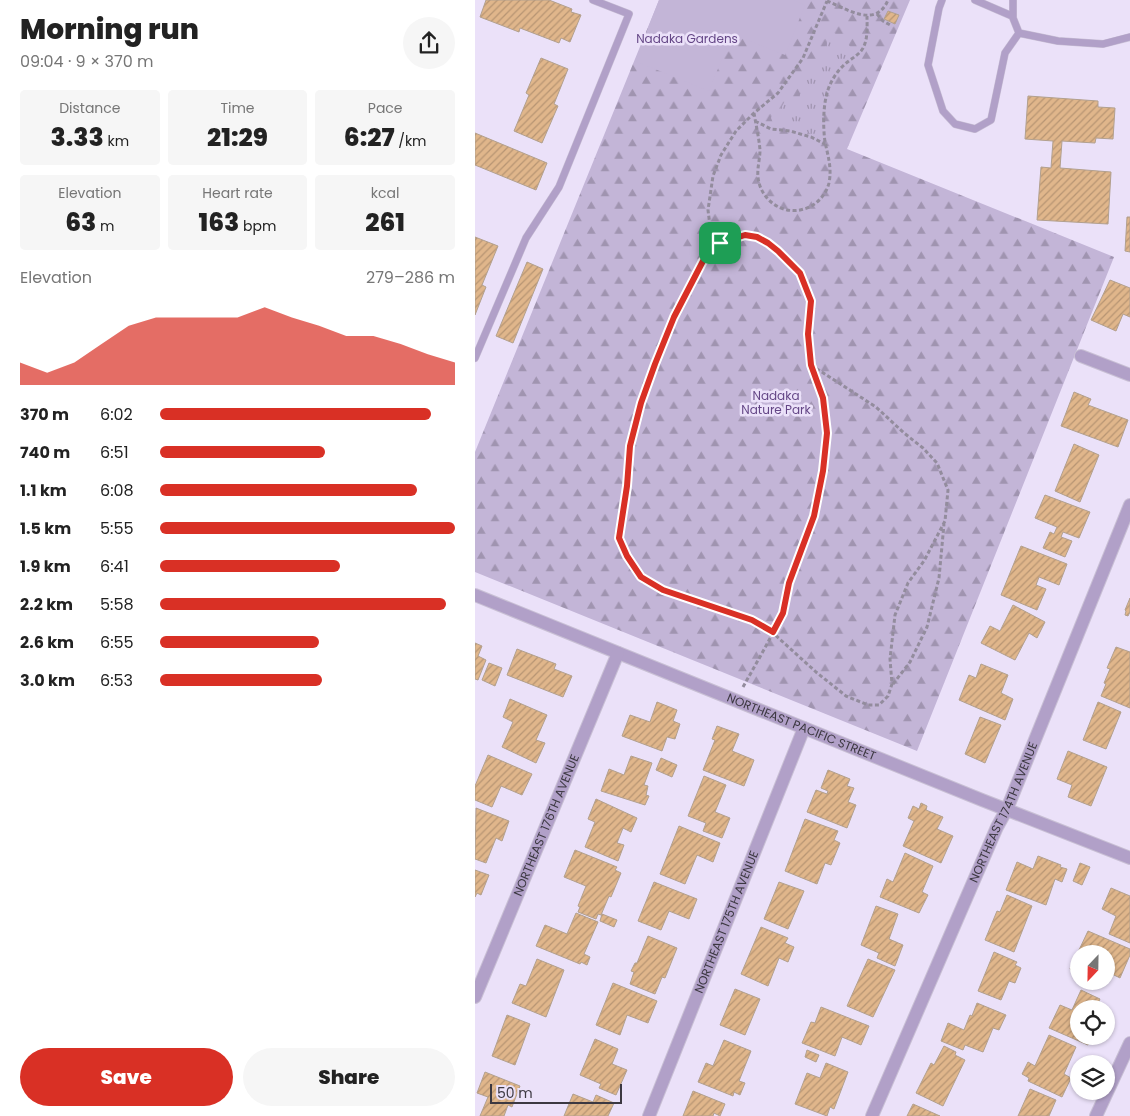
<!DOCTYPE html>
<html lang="en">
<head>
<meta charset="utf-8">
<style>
  :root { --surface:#fff; --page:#f6f6f6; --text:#222; --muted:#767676; --accent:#d93025 }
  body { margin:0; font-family:Poppins,sans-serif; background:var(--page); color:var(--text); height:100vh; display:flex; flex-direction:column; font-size:19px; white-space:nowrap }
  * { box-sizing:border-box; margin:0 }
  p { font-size:16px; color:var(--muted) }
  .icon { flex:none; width:28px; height:28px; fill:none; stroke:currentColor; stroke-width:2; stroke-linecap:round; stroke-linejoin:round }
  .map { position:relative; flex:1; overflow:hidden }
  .side { display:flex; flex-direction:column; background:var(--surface); width:475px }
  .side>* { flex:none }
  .needle { width:32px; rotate:202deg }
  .controls { position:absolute; left:595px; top:945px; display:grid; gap:10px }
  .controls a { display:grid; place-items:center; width:45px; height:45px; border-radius:50%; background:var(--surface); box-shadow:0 1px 4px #0004; font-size:25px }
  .scale { position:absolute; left:15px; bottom:12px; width:132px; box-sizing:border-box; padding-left:5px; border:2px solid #3c3841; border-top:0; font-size:14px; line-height:18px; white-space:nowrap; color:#3c3841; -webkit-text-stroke:4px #ebe1f9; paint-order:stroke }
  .pin { position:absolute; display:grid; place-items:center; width:42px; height:42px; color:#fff; margin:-21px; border-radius:10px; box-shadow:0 2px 8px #0006 }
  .round { display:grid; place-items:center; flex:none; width:52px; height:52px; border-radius:26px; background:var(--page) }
  .headline { display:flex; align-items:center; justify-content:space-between; height:85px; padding:0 20px }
  h1 { font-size:28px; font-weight:800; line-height:38px }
  .stats { display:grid; grid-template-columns:repeat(3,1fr); gap:8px; height:85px; padding:5px 20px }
  .stats div { display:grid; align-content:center; border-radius:5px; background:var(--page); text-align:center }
  .stats b { font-size:25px; font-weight:800 }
  .stats small { font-size:14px; font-weight:400 }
  .stats p { font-size:14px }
  .chart { height:140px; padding:10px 20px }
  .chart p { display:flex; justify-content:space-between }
  .chart svg { width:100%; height:90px; margin-top:5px; fill:var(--accent); opacity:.7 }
  .action { display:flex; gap:10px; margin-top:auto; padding:10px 20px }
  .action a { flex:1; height:58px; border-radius:30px; background:var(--accent); color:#fff; font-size:20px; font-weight:800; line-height:58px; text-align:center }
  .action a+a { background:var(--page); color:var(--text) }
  ul { padding:0 20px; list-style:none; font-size:16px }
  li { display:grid; grid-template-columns:80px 60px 1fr; align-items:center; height:38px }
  li i { height:12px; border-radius:6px; background:var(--accent) }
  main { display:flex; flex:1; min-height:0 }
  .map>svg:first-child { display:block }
  .forest { fill:url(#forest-firs) }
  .park { fill:url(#park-tufts) }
  .garden { fill:#c3b5d7 }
  .building { fill:url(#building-hatch); stroke:#b2a08e }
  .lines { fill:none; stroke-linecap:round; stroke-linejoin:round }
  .lane-casing { stroke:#c8bfd4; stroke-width:8 }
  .street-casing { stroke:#c8bfd4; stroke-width:14 }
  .path { stroke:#938c9d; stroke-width:3; stroke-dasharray:4 2.5; stroke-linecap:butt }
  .lane { stroke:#b1a0c8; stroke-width:7 }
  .street { stroke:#b1a0c8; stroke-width:12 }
  .route-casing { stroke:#fff; stroke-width:10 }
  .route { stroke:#d93025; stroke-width:6 }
  .labels { text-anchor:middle; stroke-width:5; stroke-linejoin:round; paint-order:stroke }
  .park-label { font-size:12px; fill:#644686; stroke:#ebe1f9 }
  .street-label { font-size:12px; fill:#3c3841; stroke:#ebe1f9 }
</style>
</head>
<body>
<main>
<section class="side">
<div class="headline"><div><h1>Morning run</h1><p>09:04 · 9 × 370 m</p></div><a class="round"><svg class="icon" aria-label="share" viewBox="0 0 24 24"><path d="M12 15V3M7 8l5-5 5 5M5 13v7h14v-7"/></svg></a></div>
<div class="stats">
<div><p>Distance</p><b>3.33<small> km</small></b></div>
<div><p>Time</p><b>21:29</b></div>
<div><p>Pace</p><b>6:27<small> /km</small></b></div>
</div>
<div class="stats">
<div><p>Elevation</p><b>63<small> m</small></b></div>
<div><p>Heart rate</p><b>163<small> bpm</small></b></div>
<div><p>kcal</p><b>261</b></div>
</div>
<div class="chart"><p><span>Elevation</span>279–286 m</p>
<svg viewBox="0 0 160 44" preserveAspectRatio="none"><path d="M0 44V33L10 38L20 33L30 24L40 15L50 11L60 11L70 11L80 11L90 6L100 11L110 15L120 20L130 20L140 24L150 29L160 33V44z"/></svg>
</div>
<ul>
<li><b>370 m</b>6:02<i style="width:92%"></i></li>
<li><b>740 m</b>6:51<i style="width:56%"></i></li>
<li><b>1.1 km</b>6:08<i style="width:87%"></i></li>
<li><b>1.5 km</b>5:55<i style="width:100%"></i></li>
<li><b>1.9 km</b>6:41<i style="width:61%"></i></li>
<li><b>2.2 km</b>5:58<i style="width:97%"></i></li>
<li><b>2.6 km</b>6:55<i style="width:54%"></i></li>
<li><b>3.0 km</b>6:53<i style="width:55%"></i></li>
</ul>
<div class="action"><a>Save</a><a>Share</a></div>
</section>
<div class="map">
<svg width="655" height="1116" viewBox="0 0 655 1116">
  <defs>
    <pattern id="forest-firs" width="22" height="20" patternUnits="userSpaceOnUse" patternTransform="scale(1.25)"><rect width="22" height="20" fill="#c3b5d7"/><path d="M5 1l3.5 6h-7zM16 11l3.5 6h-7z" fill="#a094b0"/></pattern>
    <pattern id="park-tufts" width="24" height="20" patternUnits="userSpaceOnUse" patternTransform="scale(1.25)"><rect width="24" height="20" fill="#c3b5d7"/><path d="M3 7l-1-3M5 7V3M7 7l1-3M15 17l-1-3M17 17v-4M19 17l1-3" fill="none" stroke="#a094b0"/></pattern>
    <pattern id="building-hatch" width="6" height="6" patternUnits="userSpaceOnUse" patternTransform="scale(1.25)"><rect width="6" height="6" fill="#e0b68b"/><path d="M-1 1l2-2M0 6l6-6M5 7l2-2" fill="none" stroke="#b79573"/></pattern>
  </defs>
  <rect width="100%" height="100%" fill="#ebe1f9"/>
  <path class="forest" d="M184 0H435L372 149 639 257 442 751 0 572V452Z"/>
  <path class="park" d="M356 31 370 40 380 53C348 74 350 102 347 135L344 137 323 129 304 127 298 123 296 118 297 115 306 108 311 99 324 97 330 80 340 73 343 68Z"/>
  <path class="garden" d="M184 0H318L330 5 310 55 257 34 234 91 160 61Z"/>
  <path class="building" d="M11 0H74L97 9 96 12 106 15 95 42 86 38 84 43 45 28 44 32 5 17Z
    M413 11 424 15 420 24 409 19Z
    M66 58 93 69 79 104 83 106 67 143 39 131 54 95 51 93Z
    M553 96 623 101V107L640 108 638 139 621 138 620 143 587 141 585 168 636 172 633 224 562 220 566 167 576 168 578 141 550 139Z
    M0 133 72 163 61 190 0 165Z
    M652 217H655V252L650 251Z
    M0 237 23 246 7 285 11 287 0 315Z
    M52 262 68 269 38 343 21 336Z
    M635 280 655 288V317L648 314 641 331 616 320Z
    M599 392 616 399 613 405 653 420 643 447 586 426Z
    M599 444 624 455 605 502 580 491Z
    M570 495 615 512 604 538 588 532 586 537 597 541 590 557 568 548 575 532 579 534 582 527 560 518Z
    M546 546 592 564 584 585 564 577 561 585 571 589 562 610 526 595Z
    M655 598V612L653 616 650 615 651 611 650 610Z
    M538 605 570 622 562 638 554 633 540 660 506 643 515 626 525 631Z
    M0 643 7 646 3 656 11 660 3 680 0 679Z
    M641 647 655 652V708L626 696 631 684 629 683 635 669 632 668Z
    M42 649 81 664 79 669 97 676 88 697 32 675Z
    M14 663 27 668 20 686 7 680Z
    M506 664 533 675 526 693 538 699 530 720 484 700 494 675 501 678Z
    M35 699 72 715 61 740 70 743 61 763 27 747 38 722 28 717Z
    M182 702 202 710 198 721 205 724 200 739 192 737 187 751 147 736 155 715 175 722Z
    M623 702 646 712 631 749 608 740Z
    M505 717 526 725 510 763 490 754Z
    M242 726 264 734 257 751 279 760 269 786 228 770 240 740 237 739Z
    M593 751 632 767 616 806 593 797 597 785 582 779Z
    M13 755 57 774 47 795 26 786 17 807 0 800V786Z
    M156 756 177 763 169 785 173 786 171 795 174 796 170 805 126 791 134 769 149 775Z
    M186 758 202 765 197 777 181 770Z
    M353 770 375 779 372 786 379 788 373 802 381 805 372 828 332 812 341 790 352 794 353 791 346 788Z
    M229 776 251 785 240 812 255 818 247 838 228 831 231 823 213 816Z
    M121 799 162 818 156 832 148 828 142 843 149 845 143 861 110 847 120 822 113 819Z
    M446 803 452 806 451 810 468 817 462 829 478 836 466 863 428 846 439 821 433 818 438 806 444 809Z
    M1 808 34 821 27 841 21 838 11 863 0 859Z
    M330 819 363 831 359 840 365 843 356 865 350 863 342 884 310 871Z
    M204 826 245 843 238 862 222 855 210 884 185 874Z
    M100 850 142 867 140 870 146 873 136 897 134 896 126 915 123 914 121 919 103 912 105 907 103 906 111 886 89 877Z
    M430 853 458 866 447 892 453 895 444 913 405 897 412 879 418 882Z
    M563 856 586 865 585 867 592 869 587 882 580 879 571 905 531 890 542 862 558 869Z
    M605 863 615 867 607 885 598 881Z
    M0 870 14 875 6 895 2 893 0 897Z
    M179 882 222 899 214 919 194 911 186 930 163 921Z
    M304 882 329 891 313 929 289 919Z
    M636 888 655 896V943L634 934 641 916 627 909Z
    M532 895 557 906 539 952 510 940 522 911 525 912Z
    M401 906 423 914 414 939 428 945 420 966 402 958 404 953 386 945Z
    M101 913 123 922 109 954 115 957 112 965 106 962 105 964 61 946 70 925 92 934Z
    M127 914 142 920 139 927 125 921Z
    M286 927 313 938 310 943 319 947 313 962 304 958 293 986 266 974Z
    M613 931 655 949V955L645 978 631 971V954H604V973L595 969Z
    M173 936 202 948 190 978 187 977 180 994 155 984 159 972 156 971 160 963H162Z
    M519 952 542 962 540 965 546 968 540 983 534 981 526 1000 503 991Z
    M62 959 89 970 71 1017 37 1003 45 984 51 986Z
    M393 959 420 970 398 1017 372 1006Z
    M138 983 182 1001 173 1023 152 1015 145 1035 121 1025Z
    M260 989 285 999 270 1035 245 1025Z
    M606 990 625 999 620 1009H604V1036H617L613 1045 574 1028 585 1005 597 1010Z
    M502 1003 531 1015 524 1030 518 1028 508 1052 490 1045 488 1050 466 1041 473 1023 489 1030 495 1015 497 1016Z
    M346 1007 394 1026 386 1045 367 1037 360 1056 327 1043 336 1022 340 1023Z
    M32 1015 55 1024 40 1065 17 1056Z
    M574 1035 601 1047 589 1074 596 1078 587 1097 553 1081 554 1078 547 1074 553 1062 560 1066Z
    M120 1039 143 1049 137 1064 152 1070 141 1095 124 1088 126 1084 105 1075Z
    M249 1040 276 1051 264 1081 270 1083 265 1095 259 1092 258 1096 223 1082 231 1063 238 1066Z
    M469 1046 481 1052 480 1055 490 1060 468 1106 441 1093 456 1063 459 1065Z
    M332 1050 344 1055 341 1062 330 1057Z
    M351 1063 373 1072 359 1109 355 1107 352 1116 320 1104 332 1073 345 1078Z
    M10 1072 45 1086 37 1107 33 1105 29 1116H5L13 1097 2 1093Z
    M555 1089 581 1100 574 1116H543Z
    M218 1091 250 1104 245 1116 239 1113 238 1116H208Z
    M98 1094 118 1102 121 1095 139 1103 133 1116H89Z
    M438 1104 465 1116H432Z"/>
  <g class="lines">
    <defs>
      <path id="lane" d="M467 0 464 8 453 65 468 111 480 124 500 129 516 120 530 53 544 33
        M500 0 537 16
        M538 0V18L544 33 583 41 628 44 655 37
        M0 358 51 238 84 187 154 14 118 0"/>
      <g id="street">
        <path d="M606 356 655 375"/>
        <path id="s1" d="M0 595 507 800 655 858"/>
        <path id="s2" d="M0 997 143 653"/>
        <path id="s3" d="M174 1116 329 728"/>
        <path id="s4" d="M397 1116 522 827 532 809 655 505"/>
        <path d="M621 1116 655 1043"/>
      </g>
    </defs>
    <use href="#lane" class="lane-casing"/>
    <use href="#street" class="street-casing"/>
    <path class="path" d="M352 1C372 9 401 29 413 0
      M402 14 408 21 417 26
      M279 113C281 125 284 138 285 150 285 159 282 168 283 177 285 199 307 216 329 209 341 206 351 195 354 183 357 168 353 156 350 142 348 127 348 108 352 93 355 82 362 71 370 64 377 58 386 54 389 46 393 37 392 25 392 16
      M280 121 296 129 315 131 336 137 350 144
      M245 243 235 226 233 210 238 176 246 155 261 131 279 113 303 93 328 58 352 1
      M418 684 435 662 452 627 464 578 469 524
      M268 687 286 655 298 633 308 613 314 583 339 516 348 471 352 433 348 398 336 365 333 334 336 301 325 273 303 251 293 243 283 237 270 235 245 243 237 250 228 261 199 317 180 364 166 403 155 446 152 486 146 516 144 538 152 556 166 577 188 590 277 620 298 633 341 672 371 696 393 705H404L413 696 417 684 415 659 420 615 433 583 449 561 470 521 473 490 462 463 448 448 429 433 401 407 336 365"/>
    <use href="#lane" class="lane"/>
    <use href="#street" class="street"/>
  </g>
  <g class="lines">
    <defs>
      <path id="route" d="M270 235 282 237 293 243 303 251 325 273 336 301 333 334 336 365 348 398 352 433 348 471 339 516 314 583 308 613 298 632 277 620 188 590 166 577 152 556 144 538 152 486 155 446 166 403 180 364 199 317 228 261 237 250 245 243Z"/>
    </defs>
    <use href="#route" class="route-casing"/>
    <use href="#route" class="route"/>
  </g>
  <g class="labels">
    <g class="park-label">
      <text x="212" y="43">Nadaka Gardens</text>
      <text x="301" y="400">Nadaka<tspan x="301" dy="14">Nature Park</tspan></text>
    </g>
    <g class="street-label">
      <text dy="4" stroke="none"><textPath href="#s1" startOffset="352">NORTHEAST PACIFIC STREET</textPath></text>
      <text dy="4" stroke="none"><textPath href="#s4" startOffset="331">NORTHEAST 174TH AVENUE</textPath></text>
      <text dy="4" stroke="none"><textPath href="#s2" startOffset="186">NORTHEAST 176TH AVENUE</textPath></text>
      <text dy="4" stroke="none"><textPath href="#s3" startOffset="209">NORTHEAST 175TH AVENUE</textPath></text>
    </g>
  </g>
</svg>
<div class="controls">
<a><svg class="needle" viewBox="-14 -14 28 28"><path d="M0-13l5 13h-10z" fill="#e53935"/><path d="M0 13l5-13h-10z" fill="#767676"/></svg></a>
<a><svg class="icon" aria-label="locate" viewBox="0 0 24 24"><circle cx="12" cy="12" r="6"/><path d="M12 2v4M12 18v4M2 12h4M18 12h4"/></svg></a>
<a><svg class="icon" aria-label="layers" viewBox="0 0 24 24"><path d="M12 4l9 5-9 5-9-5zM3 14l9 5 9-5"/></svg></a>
</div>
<div class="scale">50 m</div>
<div class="pin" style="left:245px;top:243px;background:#1e9e55"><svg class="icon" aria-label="arrive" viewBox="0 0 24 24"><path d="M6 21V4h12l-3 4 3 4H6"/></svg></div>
</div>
</main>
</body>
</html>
